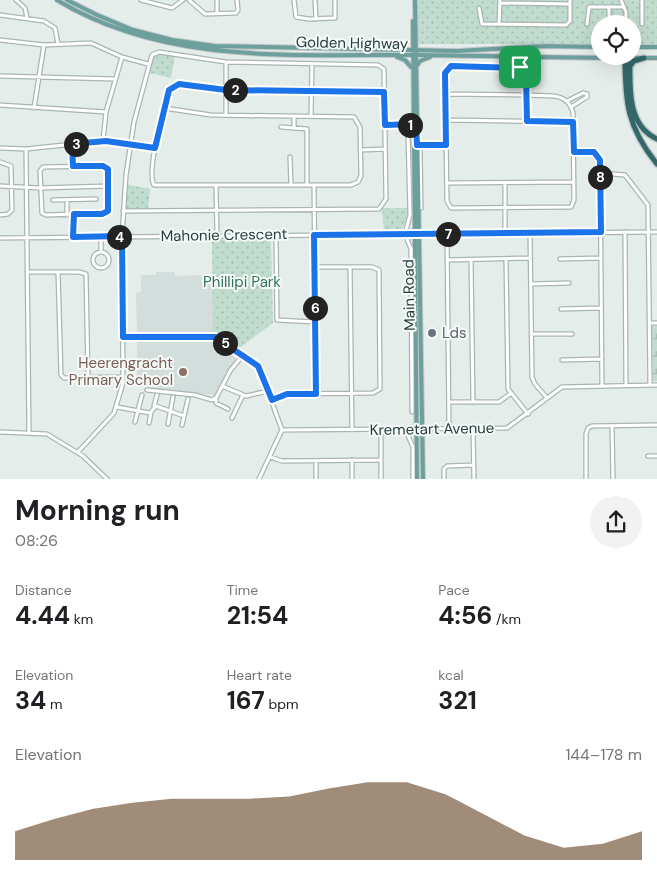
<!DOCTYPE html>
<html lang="en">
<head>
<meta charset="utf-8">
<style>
  :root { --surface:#fff; --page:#f2f2f2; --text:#202124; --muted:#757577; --accent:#7a5c43 }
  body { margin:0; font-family:"DM Sans",sans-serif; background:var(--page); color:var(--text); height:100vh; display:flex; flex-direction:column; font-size:19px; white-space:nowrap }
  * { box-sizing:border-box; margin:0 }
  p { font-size:16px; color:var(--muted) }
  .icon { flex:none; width:28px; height:28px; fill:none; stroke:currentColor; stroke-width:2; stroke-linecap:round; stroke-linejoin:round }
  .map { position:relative; height:479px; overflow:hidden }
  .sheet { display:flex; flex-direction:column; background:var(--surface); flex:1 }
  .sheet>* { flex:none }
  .tools { position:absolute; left:591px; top:15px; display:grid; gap:10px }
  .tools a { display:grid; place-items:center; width:50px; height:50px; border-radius:50%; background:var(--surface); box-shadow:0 5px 20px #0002; font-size:25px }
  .pin { position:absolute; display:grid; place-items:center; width:42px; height:42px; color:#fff; margin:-21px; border-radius:10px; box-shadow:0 2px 8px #0006 }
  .km { position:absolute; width:25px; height:25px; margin:-12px; border-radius:50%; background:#222; color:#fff; font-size:14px; line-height:25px; text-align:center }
  .round { display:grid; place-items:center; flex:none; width:52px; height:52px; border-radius:26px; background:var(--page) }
  .summary { display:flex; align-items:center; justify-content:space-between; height:85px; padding:0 15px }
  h1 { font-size:28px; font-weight:700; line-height:38px }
  .stats { display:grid; grid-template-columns:repeat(3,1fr); gap:8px; height:85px; padding:5px 15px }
  .stats div { display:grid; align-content:center }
  .stats b { font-size:25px; font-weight:700 }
  .stats small { font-size:14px; font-weight:400 }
  .stats p { font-size:14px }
  .chart { height:140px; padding:10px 15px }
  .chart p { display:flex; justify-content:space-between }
  .chart svg { width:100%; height:90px; margin-top:5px; fill:var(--accent); opacity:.7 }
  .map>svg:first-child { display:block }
  .built { fill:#d3dddb }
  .wetland { fill:url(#wetland-marsh) }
  .park { fill:url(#park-dots) }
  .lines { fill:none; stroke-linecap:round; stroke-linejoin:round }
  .minor-casing { stroke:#a8b5b3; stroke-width:5.5 }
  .major-casing { stroke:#c2c9c9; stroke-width:6 }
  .highway-casing { stroke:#c2c9c9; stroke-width:8 }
  .minor { stroke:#fff; stroke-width:3 }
  .major { stroke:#6d9f9d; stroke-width:4 }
  .highway { stroke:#336768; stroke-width:5 }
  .route-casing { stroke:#fff; stroke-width:10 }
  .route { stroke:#1a73e8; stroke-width:6 }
  .worship-dot { fill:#6b7280; stroke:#f5faf8; stroke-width:2 }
  .education-dot { fill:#8d6e63; stroke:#f5faf8; stroke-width:2 }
  .labels { text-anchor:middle; stroke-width:4; stroke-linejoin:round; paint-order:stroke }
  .street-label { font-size:15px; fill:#253e3d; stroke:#f5faf8 }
  .park-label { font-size:15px; fill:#327259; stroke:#f5faf8 }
  .worship-label { font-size:15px; fill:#5b616d; stroke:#f5faf8; text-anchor:start }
  .education-label { font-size:15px; fill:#785e54; stroke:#f5faf8; text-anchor:end }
</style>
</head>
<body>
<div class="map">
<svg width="657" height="479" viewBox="0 0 657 479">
  <defs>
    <pattern id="wetland-marsh" width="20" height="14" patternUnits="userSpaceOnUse" patternTransform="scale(1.25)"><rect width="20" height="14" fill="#c0dcce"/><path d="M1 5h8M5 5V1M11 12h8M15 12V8" fill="none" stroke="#a5beb2"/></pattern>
    <pattern id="park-dots" width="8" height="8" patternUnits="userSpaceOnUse" patternTransform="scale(1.25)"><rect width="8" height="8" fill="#c0dcce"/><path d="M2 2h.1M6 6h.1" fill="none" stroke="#a5beb2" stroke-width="1.8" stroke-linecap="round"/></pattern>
  </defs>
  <rect width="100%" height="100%" fill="#e5edeb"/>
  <path class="built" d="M156 272H175V276L213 275V333L137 334 136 293 141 292V275H156Z
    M210 340 235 355 236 358 218 393 214 395 137 386V341Z"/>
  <path class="wetland" d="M652 326H657V381H653Z"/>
  <path class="park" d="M418 0H657V44H633L632 24H600V44H418Z
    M161 53 175 56 171 78 150 73 153 56Z
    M126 184 150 189 148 210H125Z
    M382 208H408L409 214 401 231H384Z
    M217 239H268L271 242 273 323 238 349 213 333 212 241Z"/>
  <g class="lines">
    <defs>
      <path id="minor" d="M16 0 25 8 27 18
        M141 0 172 8 183 0
        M189 0 205 14 236 13 238 10 237 0
        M217 0V13
        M294 0 296 17 309 19 335 18V0
        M315 0 316 19
        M621 0 626 12V24
        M500 3 570 4
        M479 8 482 24 566 25 570 21V0
        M0 15 44 21 55 28 58 44
        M499 24 500 0
        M587 24 589 7H623
        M609 24V7
        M642 24V0
        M0 40 44 45 91 43 122 57 148 64
        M0 76 115 79
        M446 94 527 95C546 97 566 90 573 112L574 200 571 207 451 208 447 201 445 73 448 67 460 65 522 68C532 78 527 107 527 121
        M567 101 583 93 587 94V97L571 107
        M0 105 106 112
        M34 108 44 45
        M164 108 211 115 354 117 360 127 361 176 358 182 351 185H154C146 172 164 106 169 90L179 84 225 90 384 92
        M226 115V62
        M294 116V127
        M311 116 312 64
        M446 120 573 122
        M385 125H414
        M281 127 307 129V185
        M408 133 410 215 405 234 411 249 412 412
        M103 141 106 112 122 57
        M72 144 73 166
        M419 145H446
        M420 145 421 208
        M0 148 26 149 103 141 155 148
        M26 149 29 432
        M361 150 385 149
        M574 152H594L600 160 602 386
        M290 157 291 185
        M0 162 11 166 12 210 8 214 0 215
        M97 166H105L108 170 109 208 106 213 46 215 42 213 40 171 43 167Z
        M600 173 625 175 648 205 650 385
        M447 183 574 182
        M314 185 316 393
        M0 186 40 188 108 186
        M216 186 217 235
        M53 200 96 199
        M67 215V200
        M625 232 626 386
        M505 233V183
        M530 233 532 377 535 384 547 398
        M447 234 449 429
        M276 235 277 320 315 322
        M73 237 74 214
        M101 237V252
        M0 238 657 232
        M93 260a8 8 0 1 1 16 0a8 8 0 1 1-16 0Z
        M506 259 508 389 528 414
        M560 259 601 258
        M447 260 530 258
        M471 260 473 402
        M350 267 352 430
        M27 272H79L86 274 88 378
        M58 272 61 375 64 378 123 377
        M531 284 569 283
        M561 309 601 308
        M650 323H657
        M531 334H572
        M123 337H215L259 367 282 430 259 479
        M562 360 602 359
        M222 386 246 396 268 391
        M147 390 195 395 212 400 215 398
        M271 400 287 394 373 393 380 389 379 270 372 267H314
        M449 402H499L510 394
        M154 406 157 395
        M117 407 150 413 156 406 184 416
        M228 409 216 403V398L230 371 243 355
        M232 418 243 395
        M135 422 142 395
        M149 423 151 413
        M168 424 173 397
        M182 425 188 399
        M612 426 613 479
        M381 429V479
        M405 429 413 447V479
        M473 429 474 479
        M282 430 507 428 562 387 657 385
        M0 432 47 434 83 456 107 479
        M78 452 114 413 123 383 122 236 126 175 134 122 152 55 159 52 226 62 378 65 384 69 386 199 379 209 123 211
        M648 456H657
        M270 457 282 461 381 460
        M352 460V479
        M316 461V479
        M444 479V469L447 466 474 465
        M586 479V434L588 428 592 426 657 425"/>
      <path id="major" d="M57 0C166 66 297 54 419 55 498 56 578 58 657 58
        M67 0 97 15 133 30 172 40 214 46 457 51 545 46 600 47
        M415 0 423 479
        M413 21 417 479
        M632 47H657
        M397 57 405 60 411 67
        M416 67 420 61 430 57"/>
      <path id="highway" d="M625 56C625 102 627 127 657 164
        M630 56C630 85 626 125 657 139
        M630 66 634 61 644 58"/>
    </defs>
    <use href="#minor" class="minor-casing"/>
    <use href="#major" class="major-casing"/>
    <use href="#highway" class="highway-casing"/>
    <use href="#minor" class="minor"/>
    <use href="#major" class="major"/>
    <use href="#highway" class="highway"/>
  </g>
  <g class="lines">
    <defs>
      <path id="route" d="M451 66 521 68 526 74 527 121 573 122 574 152H594L600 160 601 232 314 235 316 394H287L272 400 258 366 215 337H123L122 236 73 237 74 214H102L108 211V169L103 166H73L72 144 106 141 155 148 169 90 179 84 226 90 384 92 385 125 416 124 417 145H446L445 73Z"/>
    </defs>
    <use href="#route" class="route-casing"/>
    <use href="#route" class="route"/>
  </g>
  <circle class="worship-dot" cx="432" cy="333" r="5"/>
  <circle class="education-dot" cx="183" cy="372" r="5"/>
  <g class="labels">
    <g class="street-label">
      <text transform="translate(352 43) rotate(1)" y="5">Golden Highway</text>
      <text transform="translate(224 235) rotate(-1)" y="5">Mahonie Crescent</text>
      <text transform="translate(409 295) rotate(-91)" y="5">Main Road</text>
      <text transform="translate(432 429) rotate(-1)" y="5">Kremetart Avenue</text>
    </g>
    <g class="park-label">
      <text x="242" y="287">Phillipi Park</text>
    </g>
    <g class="worship-label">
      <text x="442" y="338">Lds</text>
    </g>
    <g class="education-label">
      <text x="173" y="368">Heerengracht<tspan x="173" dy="17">Primary School</tspan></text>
    </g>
  </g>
</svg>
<div class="tools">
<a><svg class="icon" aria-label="locate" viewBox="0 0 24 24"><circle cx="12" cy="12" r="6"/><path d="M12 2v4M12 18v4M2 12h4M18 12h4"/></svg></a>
</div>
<div class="pin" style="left:520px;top:67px;background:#1e9e55"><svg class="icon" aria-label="arrive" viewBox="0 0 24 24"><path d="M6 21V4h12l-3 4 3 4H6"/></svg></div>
<b class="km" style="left:410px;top:125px">1</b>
<b class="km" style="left:235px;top:90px">2</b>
<b class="km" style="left:76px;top:144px">3</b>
<b class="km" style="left:119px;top:237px">4</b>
<b class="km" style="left:225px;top:343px">5</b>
<b class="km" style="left:315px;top:308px">6</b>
<b class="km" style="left:448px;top:234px">7</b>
<b class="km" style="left:600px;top:177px">8</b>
</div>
<section class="sheet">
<div class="summary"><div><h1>Morning run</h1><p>08:26</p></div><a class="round"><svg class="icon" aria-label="share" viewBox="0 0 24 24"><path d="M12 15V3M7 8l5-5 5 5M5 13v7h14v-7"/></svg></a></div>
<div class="stats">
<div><p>Distance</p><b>4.44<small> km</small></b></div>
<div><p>Time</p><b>21:54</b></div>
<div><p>Pace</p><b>4:56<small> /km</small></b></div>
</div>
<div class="stats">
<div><p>Elevation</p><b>34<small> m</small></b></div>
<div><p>Heart rate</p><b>167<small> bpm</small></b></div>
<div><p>kcal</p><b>321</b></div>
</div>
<div class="chart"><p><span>Elevation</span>144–178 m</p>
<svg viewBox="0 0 160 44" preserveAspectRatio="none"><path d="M0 44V30L10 24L20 19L30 16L40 14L50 14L60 14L70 13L80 9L90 6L100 6L110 12L120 22L130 32L140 38L150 36L160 30V44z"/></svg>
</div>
</section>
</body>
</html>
